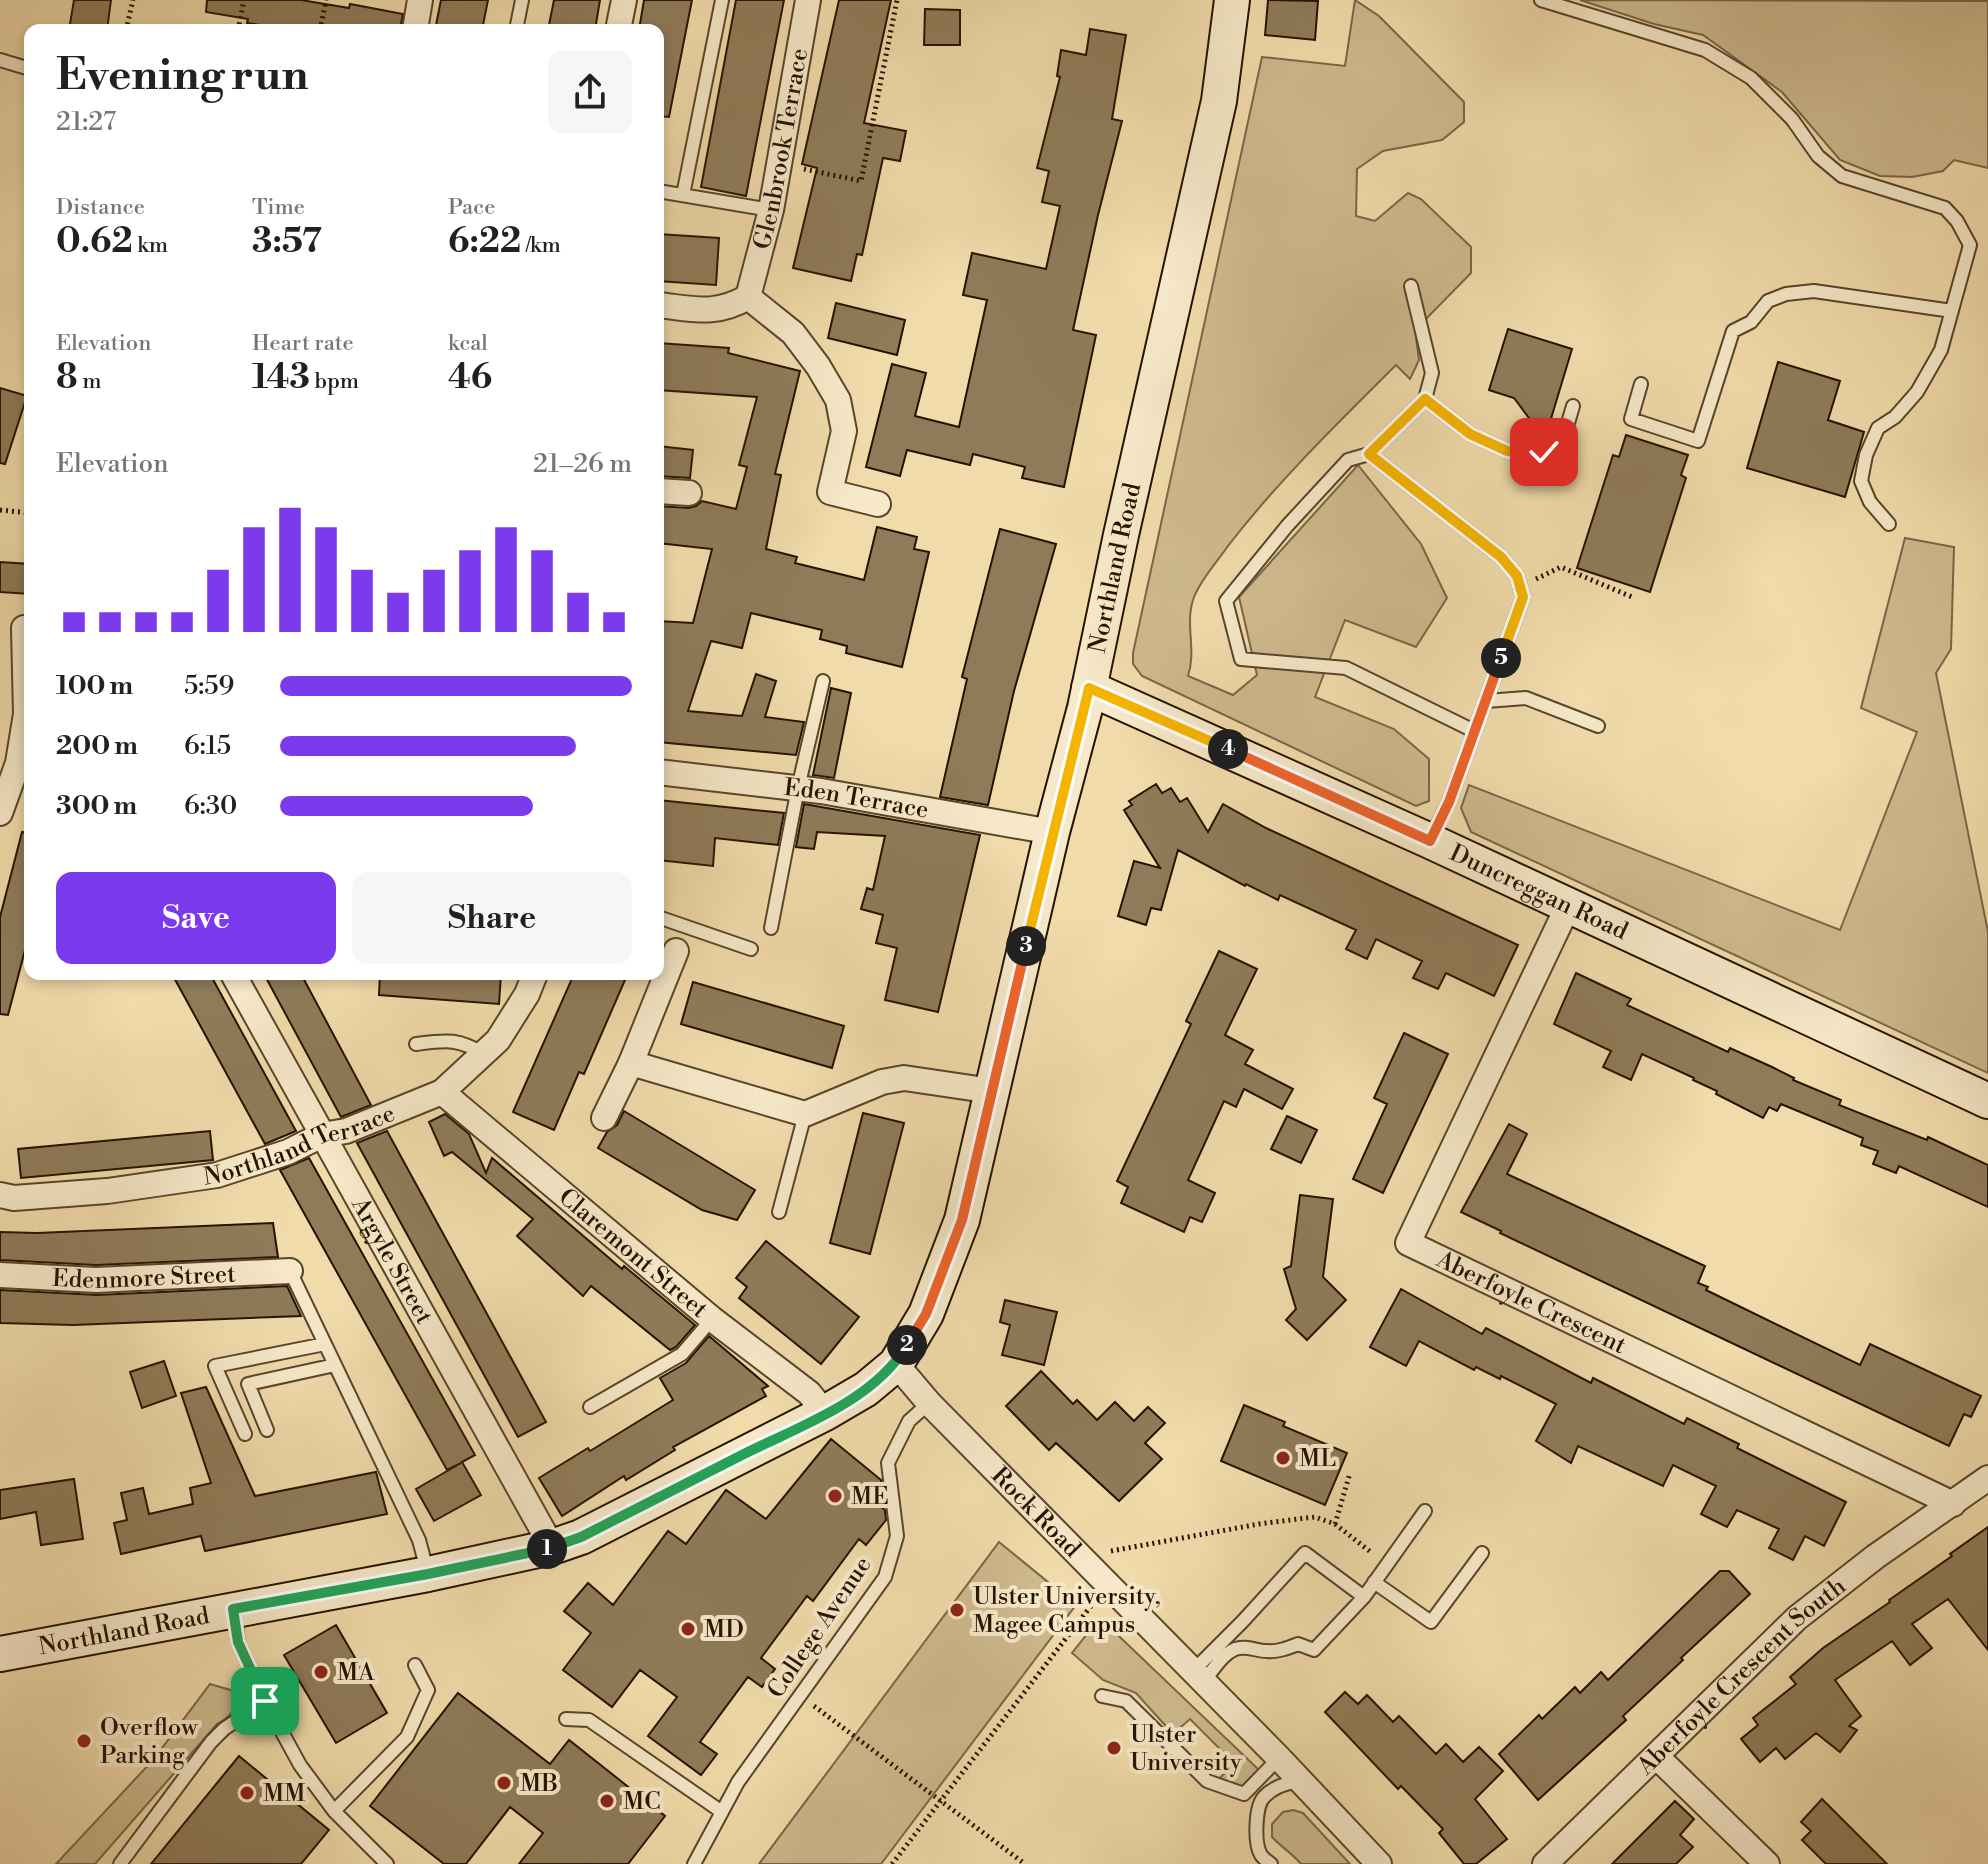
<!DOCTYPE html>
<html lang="en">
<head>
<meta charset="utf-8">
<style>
  :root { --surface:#fff; --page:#f6f6f6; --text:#202124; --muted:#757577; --accent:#7c3aed }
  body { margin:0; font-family:"Libre Bodoni",serif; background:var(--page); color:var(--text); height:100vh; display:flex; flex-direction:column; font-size:30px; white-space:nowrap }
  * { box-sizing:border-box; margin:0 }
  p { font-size:26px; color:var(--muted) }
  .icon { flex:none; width:44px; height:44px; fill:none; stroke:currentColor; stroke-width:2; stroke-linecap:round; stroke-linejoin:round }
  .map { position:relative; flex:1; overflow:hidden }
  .panel { position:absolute; left:24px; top:24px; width:640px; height:956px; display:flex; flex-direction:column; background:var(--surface); border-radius:16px; box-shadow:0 4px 12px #0003 }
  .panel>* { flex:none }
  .pin { position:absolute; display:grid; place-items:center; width:68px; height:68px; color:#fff; margin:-34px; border-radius:16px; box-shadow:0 4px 12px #0006 }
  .km { position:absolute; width:40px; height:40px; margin:-20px; border-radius:50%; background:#222; color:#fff; font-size:22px; line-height:40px; text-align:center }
  .round { display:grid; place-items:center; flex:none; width:84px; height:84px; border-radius:16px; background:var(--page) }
  .head { display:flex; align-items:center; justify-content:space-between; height:136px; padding:0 32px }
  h1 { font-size:44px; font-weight:700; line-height:60px }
  .metrics { display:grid; grid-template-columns:repeat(3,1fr); gap:12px; height:136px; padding:8px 32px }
  .metrics div { display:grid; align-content:center }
  .metrics b { font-size:34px; font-weight:700 }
  .metrics small { font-size:22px; font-weight:400 }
  .metrics p { font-size:22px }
  .chart { height:224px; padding:16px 32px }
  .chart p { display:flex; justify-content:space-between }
  .chart svg { width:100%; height:144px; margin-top:8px; stroke:var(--accent); stroke-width:6 }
  .cta { display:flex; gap:16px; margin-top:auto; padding:16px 32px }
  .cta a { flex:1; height:92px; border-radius:16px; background:var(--accent); color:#fff; font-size:32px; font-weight:700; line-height:92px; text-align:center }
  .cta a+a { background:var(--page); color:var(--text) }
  ul { padding:0 32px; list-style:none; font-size:26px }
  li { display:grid; grid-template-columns:128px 96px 1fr; align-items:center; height:60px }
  li i { height:20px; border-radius:10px; background:var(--accent) }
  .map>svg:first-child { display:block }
  .green { fill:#ceb98d; stroke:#7a6647; stroke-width:2 }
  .building { fill:#8f7b59; stroke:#251301; stroke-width:2 }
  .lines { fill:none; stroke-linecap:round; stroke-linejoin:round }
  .lane-casing { stroke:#58452b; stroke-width:16 }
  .street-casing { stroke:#58452b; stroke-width:28 }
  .secondary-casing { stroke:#251301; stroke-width:38 }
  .path { stroke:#251301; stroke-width:5; stroke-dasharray:2 4; stroke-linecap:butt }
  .lane { stroke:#f6e8c8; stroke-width:12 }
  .street { stroke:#f6e8c8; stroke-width:24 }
  .secondary { stroke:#f6e8c8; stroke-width:34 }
  .split-1-casing { stroke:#fff; stroke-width:16 }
  .split-2-casing { stroke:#fff; stroke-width:16 }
  .split-3-casing { stroke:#fff; stroke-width:16 }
  .split-4-casing { stroke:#fff; stroke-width:16 }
  .split-5-casing { stroke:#fff; stroke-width:16 }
  .split-6-casing { stroke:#fff; stroke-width:16 }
  .split-1 { stroke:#22a559; stroke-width:10 }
  .split-2 { stroke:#22a559; stroke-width:10 }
  .split-3 { stroke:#f0652b; stroke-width:10 }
  .split-4 { stroke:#f5b400; stroke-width:10 }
  .split-5 { stroke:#f0652b; stroke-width:10 }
  .split-6 { stroke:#f5b400; stroke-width:10 }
  .poi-dot { fill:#8f2418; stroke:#f6e8c8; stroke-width:3 }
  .labels { text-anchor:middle; stroke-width:8; stroke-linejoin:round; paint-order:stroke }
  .street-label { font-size:24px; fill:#251301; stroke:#f6e8c8 }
  .poi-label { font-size:24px; fill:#251301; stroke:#f6e8c8; text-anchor:start }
</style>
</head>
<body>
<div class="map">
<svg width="1988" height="1864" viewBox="0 0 1988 1864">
  <rect width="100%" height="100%" fill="#f1dbaa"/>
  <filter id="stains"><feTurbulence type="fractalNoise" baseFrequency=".0025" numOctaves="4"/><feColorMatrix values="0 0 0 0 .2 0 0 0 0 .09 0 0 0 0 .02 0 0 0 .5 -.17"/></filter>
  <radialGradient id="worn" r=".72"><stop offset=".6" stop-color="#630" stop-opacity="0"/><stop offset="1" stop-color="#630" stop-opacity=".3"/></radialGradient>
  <path class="green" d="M1355 0 1379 16 1464 102V122L1442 140 1383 151 1357 169 1356 216 1375 221 1408 193 1421 199 1471 247V273L1415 330 1419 360 1410 379 1396 365C1338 423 1278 481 1228 546 1217 562 1201 579 1194 597 1184 624 1197 649 1188 676L1233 695 1257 675 1239 597 1358 465 1421 544 1447 598 1416 647 1345 620 1315 697 1394 729 1429 759V801L1416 806 1142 676 1133 664V653L1262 57 1345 66Z
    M1580 0 1988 1V168L1954 160 1943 171 1912 177 1880 176 1840 160 1782 92 1703 35 1654 24Z
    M1905 538 1954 547 1951 649 1936 673 1988 932V1073L1471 832 1461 808 1469 785 1840 930 1917 732 1861 708Z
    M999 1542 1076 1605 881 1864H759Z
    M1100 1618 1259 1770 1239 1789 1218 1780 1234 1763 1190 1719 1173 1734 1136 1693 1103 1680 1072 1653Z
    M210 1684 241 1693C236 1709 232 1716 217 1724L95 1864H56L153 1760Z
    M1293 1810 1303 1813 1350 1864H1301C1292 1853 1281 1847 1272 1837V1824L1283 1812Z"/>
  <path class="building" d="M74 0H111L107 30H69Z
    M207 0H301L349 8 350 4 403 14 400 30H293L247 23 248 19 206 12Z
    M441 0H488L482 30H435Z
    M554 0H600L595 30H548Z
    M644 0H692L669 117 658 116V30H639Z
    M736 0H784L746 196 701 187Z
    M839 0H891L864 123 906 131 900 161 883 158 862 255 857 254 851 281 793 268 817 168 802 164Z
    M1268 0 1318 1 1315 40 1265 35Z
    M925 9 960 10V45H924Z
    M1090 29 1126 35 1112 119 1122 121 1098 215 1073 330 1096 335 1064 487 1022 478 1025 467 973 454 970 465 907 450 900 476 866 467 892 364 926 373 915 416 959 427 987 300 963 295 972 253 1046 269 1060 206 1042 202 1049 171 1037 168 1060 77 1057 76 1061 50 1086 55Z
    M658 234 719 238 716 285 658 281Z
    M836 303 905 320 897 355 828 338Z
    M1508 329 1572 349 1550 422 1536 423 1529 418 1514 398 1489 390Z
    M658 343 729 348 728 353 800 371 775 474 781 475 766 549 797 557 795 563 864 580 877 527 917 537 914 549 929 552 902 667 846 653 847 646 820 639 822 630 751 613 742 648 711 641 688 711 742 716 756 674 776 681 765 717 804 722 796 755 658 742V621L693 623 712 549 658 543V506L689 508 696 506 702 501 736 509 747 467 739 465 757 397 658 390Z
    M1778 362 1840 381 1828 420 1864 432 1845 497 1747 468Z
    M0 388 27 396 5 464 0 463Z
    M1626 435 1688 455 1681 475 1686 478 1650 592 1577 568 1613 455 1619 457Z
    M658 446 693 450 690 478 658 476Z
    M1000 529 1056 544 1014 691 988 805 940 797 967 679 962 677Z
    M0 562 30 564V594L0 592Z
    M831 688 851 693 834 778 813 775Z
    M1156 784 1162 793 1171 788 1180 802 1187 798 1208 832 1223 804 1266 828 1518 945 1494 996 1446 973 1438 989 1413 978 1422 961 1376 939 1367 959 1346 949 1356 930 1280 895 1278 900 1246 884 1245 886 1178 850 1161 910 1151 908 1146 925 1118 916 1134 861 1160 868 1124 810 1132 805 1129 801Z
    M658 800 784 813 778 845 715 838 713 866 658 860Z
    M804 804 980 835 938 1012 885 1000 897 948 876 943 883 915 861 909 867 888 873 890 885 836 817 832 814 849 796 847Z
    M22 832 30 833V931L8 1015 0 1014V917Z
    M1219 951 1257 969 1225 1035 1253 1050 1245 1064 1293 1089 1282 1109 1244 1089 1236 1107 1224 1101 1188 1180 1215 1193 1202 1222 1190 1217 1184 1232 1121 1203 1128 1187 1117 1181 1191 1024 1186 1021Z
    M1576 973 1631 999 1627 1005 1728 1052 1730 1048 1772 1067 1794 1078 1793 1080 1841 1100 1839 1105 1927 1140 1928 1137 1988 1165V1207L1899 1166 1896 1173 1873 1164 1878 1151 1861 1145 1863 1138 1781 1104 1777 1111 1769 1107 1763 1118 1716 1094 1717 1091 1693 1080 1694 1078 1642 1054 1631 1080 1603 1067 1611 1051 1554 1024Z
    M172 974H210L296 1131 265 1144Z
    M264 974H301L371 1105 341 1117Z
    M380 974H501L499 1004 379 995Z
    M574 974H625L623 979 625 980 584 1074 579 1072 554 1130 513 1112Z
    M693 982 844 1026 832 1068 681 1024Z
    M1404 1033 1448 1054 1383 1193 1353 1179 1387 1104 1374 1098Z
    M624 1111 755 1190 737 1220 702 1210 598 1148 607 1132 617 1125Z
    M863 1113 904 1123 870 1254 830 1243Z
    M445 1114 469 1134 486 1173 492 1158 622 1269 624 1266 695 1325 676 1347 670 1350 591 1286 583 1296 517 1236 533 1219 452 1152 444 1156 429 1122Z
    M1287 1116 1317 1130 1301 1163 1271 1149Z
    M1509 1124 1527 1134 1507 1174 1705 1266 1698 1283 1708 1287 1706 1290 1860 1365 1870 1344 1981 1396 1971 1417 1964 1414 1949 1446 1500 1233 1501 1231 1461 1212Z
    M210 1131 213 1160 21 1178 18 1149Z
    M387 1131 546 1422 518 1437 357 1143Z
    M309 1158 475 1455 462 1462 481 1495 434 1521 416 1489 461 1463 447 1470 280 1170Z
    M1300 1195 1333 1199 1323 1277 1346 1300 1307 1340 1286 1320 1296 1309 1284 1269 1291 1266Z
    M273 1223 278 1257 96 1265 0 1260V1232L37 1233Z
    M766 1241 859 1317 821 1364 739 1298 747 1287 736 1278Z
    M287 1286 301 1316 73 1325 0 1323V1290L97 1295Z
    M1401 1289 1482 1334 1486 1328 1591 1383 1593 1378 1684 1424 1687 1418 1739 1444 1737 1448 1846 1502 1824 1546 1805 1536 1793 1560 1769 1548 1779 1529 1737 1510 1727 1527 1701 1514 1716 1486 1673 1465 1663 1486 1578 1446 1571 1463 1536 1441 1556 1404 1501 1376 1500 1379 1476 1367 1474 1370 1419 1341 1406 1366 1370 1347Z
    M1005 1300 1057 1312 1044 1365 1002 1355 1010 1325 1000 1322Z
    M709 1336 768 1386 762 1389 766 1396 673 1447 675 1450 626 1480 624 1476 562 1516 539 1478 588 1448 590 1451 673 1400 660 1378 686 1363Z
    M164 1361 176 1396 142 1408 130 1372Z
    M1041 1371 1073 1404 1077 1400 1097 1420 1115 1402 1134 1421 1148 1407 1165 1423 1145 1443 1162 1459 1119 1501 1056 1443 1049 1450 1006 1406Z
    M206 1387 255 1496 376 1472 387 1514 205 1551 201 1536 121 1554 114 1523 127 1520 121 1493 143 1488 149 1514 193 1504 190 1488 211 1483 181 1393Z
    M1244 1405 1285 1422 1283 1426 1347 1453 1325 1505 1221 1461Z
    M831 1439 881 1480 882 1490 873 1501 885 1510 886 1520 866 1545 859 1539 813 1601 807 1596 761 1658 775 1669 762 1687 748 1677 700 1742 717 1754 701 1775 648 1736 677 1697 640 1670 612 1707 563 1670 591 1633 564 1611 588 1583 613 1605 668 1531 686 1544 726 1490 766 1519Z
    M74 1479 83 1539 41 1545 36 1512 0 1519V1490Z
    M1988 1527V1650L1948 1599 1912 1624 1932 1648 1910 1665 1892 1641 1835 1680 1861 1716 1849 1726 1857 1730 1840 1752 1816 1733 1785 1759 1776 1748 1760 1762 1741 1739 1758 1725 1753 1718 1796 1684 1790 1677 1823 1648 1890 1602 1889 1600 1952 1556 1950 1554Z
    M1720 1571H1729L1750 1594 1681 1658 1683 1660 1623 1716 1626 1720 1538 1800 1499 1754 1539 1715 1542 1719 1575 1687 1580 1693 1601 1672 1608 1680Z
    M336 1625 387 1713 336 1743 284 1655Z
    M1345 1692 1358 1704 1367 1695 1393 1722 1399 1716 1436 1754 1446 1744 1463 1762 1479 1747 1503 1771 1475 1799 1507 1839 1476 1864H1464L1439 1833 1443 1829 1401 1786 1398 1789 1325 1712Z
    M458 1693 550 1764 569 1740 665 1816 628 1864H519L543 1833 510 1807 466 1864H444L370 1806Z
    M239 1756 329 1830 301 1864H151Z
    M1822 1799 1887 1864H1826L1802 1840 1811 1831 1801 1822Z
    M1675 1801 1694 1819 1680 1835 1693 1847 1676 1864H1612Z"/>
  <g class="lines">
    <defs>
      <path id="lane" d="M1541 0 1705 50 1751 78 1792 119 1818 156 1842 176 1945 208 1957 221 1970 245 1941 350 1917 392 1895 417 1878 428 1866 455 1861 481 1870 502 1889 524
        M516 30 522 0
        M0 60 30 69
        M658 191 771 210
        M683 195 722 0
        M1411 286 1432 373 1425 399
        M1641 384 1631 419 1698 441 1733 331 1751 322 1768 301 1786 294 1814 291 1952 311
        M1369 454 1348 460 1287 526 1226 601 1241 659 1346 668 1474 731
        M1486 701 1526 698 1598 726
        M1431 838 1449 802 1523 597 1517 576 1501 557 1369 454 1425 399 1470 434 1507 451 1544 452 1563 440 1573 406
        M658 917 751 949
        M771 928 798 788 823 681
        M416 1044C447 1040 458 1038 486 1055
        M779 1212 805 1114
        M290 1271 419 1540 427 1570
        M590 1407 682 1354 712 1319
        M267 1430 248 1384 335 1365
        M245 1434 215 1366 325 1344
        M1374 1582 1431 1622 1482 1553
        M234 1612 238 1642 265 1701 300 1765 334 1811 387 1864
        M1193 1671 1243 1621 1305 1553 1364 1597
        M1203 1682C1213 1671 1221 1655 1235 1649 1246 1645 1256 1651 1267 1651 1278 1652 1288 1648 1298 1644L1314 1650 1364 1597 1425 1511
        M1102 1696 1126 1701 1207 1781 1244 1794 1279 1758
        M566 1719 589 1720 722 1812
        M334 1811 407 1737 428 1690 415 1665
        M120 1864 211 1742 224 1729 265 1701
        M694 1864 738 1782 885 1577 897 1536 888 1463 909 1421 929 1403
        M1271 1864C1267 1861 1263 1858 1261 1855 1254 1844 1255 1806 1264 1797 1274 1786 1286 1784 1300 1780"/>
      <g id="street">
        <path d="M415 30 420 0"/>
        <path d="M618 30 624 0"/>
        <path id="s1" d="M748 297 771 210 808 0"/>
        <path d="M748 297 793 333 818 366 838 400 844 431 830 492 878 504"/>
        <path d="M658 305C695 309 715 316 748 297"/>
        <path d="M658 491 689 493"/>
        <path id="s2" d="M658 772 821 791 1052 832"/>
        <path d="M0 813 18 763 26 714 24 628"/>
        <path id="s3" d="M1568 906 1408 1243 1953 1504"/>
        <path id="s4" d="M233 974 552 1547"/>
        <path d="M631 1063 805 1114 882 1082 904 1078 992 1091"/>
        <path id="s5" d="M442 1092 712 1319 809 1393 825 1413"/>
        <path d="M604 1118 631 1063 676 951"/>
        <path id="s6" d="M0 1195 14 1198 107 1191 217 1175 288 1152 322 1135 346 1131 442 1092 498 1040 527 994 535 974"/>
        <path id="s7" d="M0 1275 96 1280 290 1271"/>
        <path id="s8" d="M896 1364 929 1403 1279 1758 1379 1864"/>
        <path d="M1656 1756 1767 1864"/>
        <path id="s9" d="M1545 1864 1797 1618 1875 1557 1988 1478"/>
      </g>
      <g id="secondary">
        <path id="s10" d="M1089 688 1430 841 1988 1101"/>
        <path id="s11" d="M0 1654 428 1574 552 1547 581 1537 825 1413 866 1389 896 1364 926 1314 962 1220 1052 832 1085 708 1121 535 1219 101 1232 0"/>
      </g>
    </defs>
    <use href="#lane" class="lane-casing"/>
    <use href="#street" class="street-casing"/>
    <use href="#secondary" class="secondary-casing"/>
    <path class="path" d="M126 30 133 0
      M238 30 244 0
      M320 30 326 0
      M804 169 861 181 897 0
      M0 510 30 513
      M1536 579 1561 567 1632 597
      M1335 1524 1372 1553
      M1111 1551 1259 1524 1315 1517 1335 1524 1350 1473
      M770 1676 786 1686
      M814 1706 1025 1864
      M892 1864 1094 1602"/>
    <use href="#lane" class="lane"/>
    <use href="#street" class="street"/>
    <use href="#secondary" class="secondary"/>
  </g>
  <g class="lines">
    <defs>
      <path id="split-1" d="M265 1701 238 1642 233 1609 428 1574 547 1549"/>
      <path id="split-2" d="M547 1549 581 1537C634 1510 687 1483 740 1456 797 1427 873 1402 907 1345"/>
      <path id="split-3" d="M907 1345 926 1314 962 1220 1026 946"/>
      <path id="split-4" d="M1026 946 1089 688 1228 749"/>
      <path id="split-5" d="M1228 749 1430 841 1449 802 1501 658"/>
      <path id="split-6" d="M1501 658 1523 597 1517 576 1501 557 1369 454 1425 399 1470 434 1507 451 1544 452"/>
    </defs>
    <use href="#split-1" class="split-1-casing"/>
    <use href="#split-2" class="split-2-casing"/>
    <use href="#split-3" class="split-3-casing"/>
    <use href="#split-4" class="split-4-casing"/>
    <use href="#split-5" class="split-5-casing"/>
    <use href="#split-6" class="split-6-casing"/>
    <use href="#split-1" class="split-1"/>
    <use href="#split-2" class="split-2"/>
    <use href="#split-3" class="split-3"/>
    <use href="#split-4" class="split-4"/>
    <use href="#split-5" class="split-5"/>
    <use href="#split-6" class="split-6"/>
  </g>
  <g class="poi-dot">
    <circle cx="1283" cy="1458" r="8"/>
    <circle cx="835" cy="1496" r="8"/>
    <circle cx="957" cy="1610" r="8"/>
    <circle cx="688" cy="1629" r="8"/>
    <circle cx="321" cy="1672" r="8"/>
    <circle cx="84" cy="1741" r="8"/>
    <circle cx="1114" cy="1748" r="8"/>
    <circle cx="504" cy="1783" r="8"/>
    <circle cx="247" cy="1793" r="8"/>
    <circle cx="607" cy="1801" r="8"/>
  </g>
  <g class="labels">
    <g class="street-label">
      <text dy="8" stroke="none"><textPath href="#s1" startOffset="152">Glenbrook Terrace</textPath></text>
      <text dy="8" stroke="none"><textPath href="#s11" startOffset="1782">Northland Road</textPath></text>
      <text dy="8" stroke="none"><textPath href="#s2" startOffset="200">Eden Terrace</textPath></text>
      <text dy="8" stroke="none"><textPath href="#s10" startOffset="494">Duncreggan Road</textPath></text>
      <text dy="8" stroke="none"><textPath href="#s6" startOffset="306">Northland Terrace</textPath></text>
      <text dy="8" stroke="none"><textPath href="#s5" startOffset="250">Claremont Street</textPath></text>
      <text dy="8" stroke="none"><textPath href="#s4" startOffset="328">Argyle Street</textPath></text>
      <text dy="8" stroke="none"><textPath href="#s7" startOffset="144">Edenmore Street</textPath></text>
      <text dy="8" stroke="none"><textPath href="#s3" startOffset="510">Aberfoyle Crescent</textPath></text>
      <text dy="8" stroke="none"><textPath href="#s8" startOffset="204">Rock Road</textPath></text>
      <text transform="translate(819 1627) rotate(-56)" y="8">College Avenue</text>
      <text dy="8" stroke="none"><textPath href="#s11" startOffset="126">Northland Road</textPath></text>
      <text dy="8" stroke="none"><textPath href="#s9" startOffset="272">Aberfoyle Crescent South</textPath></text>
    </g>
    <g class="poi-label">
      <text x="1299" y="1466">ML</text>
      <text x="851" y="1504">ME</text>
      <text x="973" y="1604">Ulster University,<tspan x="973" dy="28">Magee Campus</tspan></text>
      <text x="704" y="1637">MD</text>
      <text x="337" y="1680">MA</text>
      <text x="100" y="1735">Overflow<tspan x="100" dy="28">Parking</tspan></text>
      <text x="1130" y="1742">Ulster<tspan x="1130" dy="28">University</tspan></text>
      <text x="520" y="1791">MB</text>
      <text x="263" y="1801">MM</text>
      <text x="623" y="1809">MC</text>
    </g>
  </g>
  <rect width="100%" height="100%" filter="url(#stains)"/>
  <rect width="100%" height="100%" fill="url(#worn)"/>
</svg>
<div class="pin" style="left:265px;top:1701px;background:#1e9e55"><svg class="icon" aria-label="arrive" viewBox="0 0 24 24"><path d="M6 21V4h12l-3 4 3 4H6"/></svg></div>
<div class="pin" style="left:1544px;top:452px;background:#d93025"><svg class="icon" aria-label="check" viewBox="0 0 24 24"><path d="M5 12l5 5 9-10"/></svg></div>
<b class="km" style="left:547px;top:1549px">1</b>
<b class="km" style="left:907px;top:1345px">2</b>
<b class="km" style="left:1026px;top:946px">3</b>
<b class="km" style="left:1228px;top:749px">4</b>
<b class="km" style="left:1501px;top:658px">5</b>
<section class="panel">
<div class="head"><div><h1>Evening run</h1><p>21:27</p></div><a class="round"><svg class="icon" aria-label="share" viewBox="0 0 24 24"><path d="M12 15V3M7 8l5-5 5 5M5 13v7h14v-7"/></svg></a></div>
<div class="metrics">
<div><p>Distance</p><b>0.62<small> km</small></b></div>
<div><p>Time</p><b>3:57</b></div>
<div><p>Pace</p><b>6:22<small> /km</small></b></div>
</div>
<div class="metrics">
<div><p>Elevation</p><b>8<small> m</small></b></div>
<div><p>Heart rate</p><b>143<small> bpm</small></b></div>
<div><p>kcal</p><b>46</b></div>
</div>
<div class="chart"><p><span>Elevation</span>21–26 m</p>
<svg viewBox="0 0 160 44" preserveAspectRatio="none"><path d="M5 44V38M15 44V38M25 44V38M35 44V38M45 44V25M55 44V12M65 44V6M75 44V12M85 44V25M95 44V32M105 44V25M115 44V19M125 44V12M135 44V19M145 44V32M155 44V38"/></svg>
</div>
<ul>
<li><b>100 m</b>5:59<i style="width:100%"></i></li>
<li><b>200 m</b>6:15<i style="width:84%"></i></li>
<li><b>300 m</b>6:30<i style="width:72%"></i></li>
</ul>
<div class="cta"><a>Save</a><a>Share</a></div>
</section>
</div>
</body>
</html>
